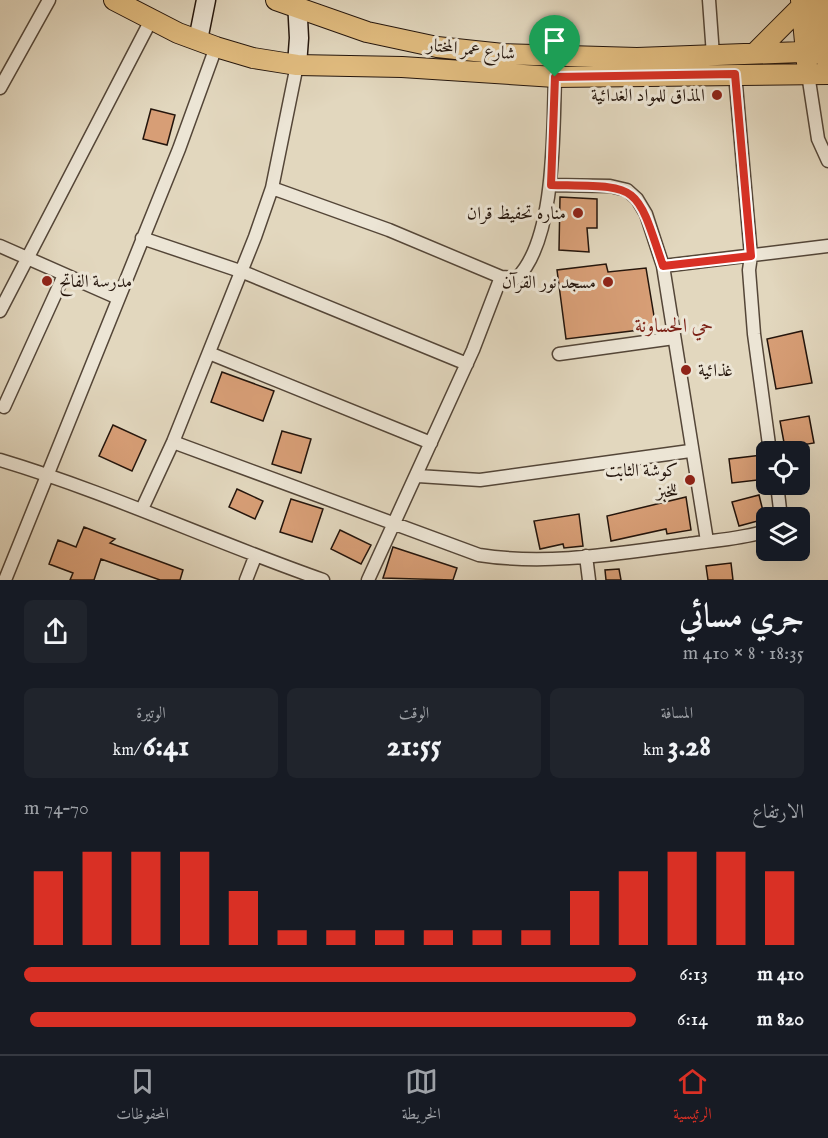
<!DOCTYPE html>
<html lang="ar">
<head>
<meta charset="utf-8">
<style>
  :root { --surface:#171b24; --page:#20242c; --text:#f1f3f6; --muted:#9ea1a6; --line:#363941; --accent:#d93025 }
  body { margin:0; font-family:"IM FELL English",Amiri,serif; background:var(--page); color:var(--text); direction:rtl; height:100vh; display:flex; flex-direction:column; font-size:22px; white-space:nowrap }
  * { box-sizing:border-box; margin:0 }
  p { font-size:20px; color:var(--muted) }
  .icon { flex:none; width:33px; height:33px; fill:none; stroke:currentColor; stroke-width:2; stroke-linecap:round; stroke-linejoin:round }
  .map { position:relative; height:580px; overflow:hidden; direction:ltr }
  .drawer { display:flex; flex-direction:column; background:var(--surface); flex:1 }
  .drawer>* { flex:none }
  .controls { position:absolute; left:756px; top:441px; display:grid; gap:12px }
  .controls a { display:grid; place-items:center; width:54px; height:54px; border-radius:9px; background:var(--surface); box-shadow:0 6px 24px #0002; font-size:30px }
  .pin { position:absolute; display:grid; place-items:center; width:51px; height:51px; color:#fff; margin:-62px -26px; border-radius:50% 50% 50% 0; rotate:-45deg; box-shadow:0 0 6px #0007 }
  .pin .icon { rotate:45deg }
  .round { display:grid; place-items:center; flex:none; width:63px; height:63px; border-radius:9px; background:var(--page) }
  .headline { display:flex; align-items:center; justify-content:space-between; height:102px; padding:0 24px }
  h1 { font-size:33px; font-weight:700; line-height:45px }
  .stats { display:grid; grid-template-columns:repeat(3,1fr); gap:9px; height:102px; padding:6px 24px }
  .stats div { display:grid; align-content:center; border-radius:9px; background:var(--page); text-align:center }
  .stats b { font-size:30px; font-weight:700 }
  .stats small { font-size:16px; font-weight:400 }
  .stats p { font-size:16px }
  .chart { height:168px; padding:12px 24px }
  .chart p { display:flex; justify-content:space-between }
  .chart svg { width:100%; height:108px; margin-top:6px; stroke:var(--accent); stroke-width:6 }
  ul { padding:0 24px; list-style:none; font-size:20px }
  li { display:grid; grid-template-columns:96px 72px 1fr; align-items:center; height:45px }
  li i { height:15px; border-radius:8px; background:var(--accent) }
  .tab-bar { display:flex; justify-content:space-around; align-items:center; height:84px; border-top:2px solid var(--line); background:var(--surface); font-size:16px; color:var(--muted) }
  .tab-bar a { display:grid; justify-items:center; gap:3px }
  .tab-bar .active { color:var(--accent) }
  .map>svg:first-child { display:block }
  .building { fill:#d79e76; stroke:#24150c; stroke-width:1.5 }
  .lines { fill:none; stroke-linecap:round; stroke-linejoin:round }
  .street-casing { stroke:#544638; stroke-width:15 }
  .secondary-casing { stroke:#24150c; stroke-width:21 }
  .primary-casing { stroke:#24150c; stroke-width:22 }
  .street { stroke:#ece5d5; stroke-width:12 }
  .secondary { stroke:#ece5d5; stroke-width:18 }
  .primary { stroke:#e1bc7f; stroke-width:20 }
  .route-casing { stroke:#fff; stroke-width:12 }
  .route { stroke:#d93025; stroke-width:8 }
  .poi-dot { fill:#8f2418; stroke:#ece5d5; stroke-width:2 }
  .labels { text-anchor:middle; stroke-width:6; stroke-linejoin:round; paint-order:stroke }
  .street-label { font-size:18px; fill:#24150c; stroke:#ece5d5 }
  .poi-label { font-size:18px; fill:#24150c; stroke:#ece5d5; text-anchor:end }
  .neighbourhood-label { font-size:20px; fill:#7a1f14; stroke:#ece5d5 }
</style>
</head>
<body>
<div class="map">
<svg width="828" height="580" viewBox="0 0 828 580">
  <rect width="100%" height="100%" fill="#e2d7be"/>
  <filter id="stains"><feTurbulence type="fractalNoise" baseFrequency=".00333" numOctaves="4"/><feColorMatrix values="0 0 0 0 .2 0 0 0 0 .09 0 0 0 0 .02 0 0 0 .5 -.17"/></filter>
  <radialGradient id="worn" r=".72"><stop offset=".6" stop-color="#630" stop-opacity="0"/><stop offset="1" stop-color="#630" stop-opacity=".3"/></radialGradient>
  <path class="building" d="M151 109 175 115 167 145 143 139Z
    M560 197 597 199V228H587L589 252 559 250Z
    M606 264 608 272 646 268 656 328 566 339 557 270Z
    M802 331 812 383 776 389 767 339Z
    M222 372 274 391 263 421 211 402Z
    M809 416 814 443 785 448 780 421Z
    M113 425 146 440 132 471 99 456Z
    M282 431 311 439 301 473 272 464Z
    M762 455 765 459 766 479 732 483 729 459Z
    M237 489 263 501 255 519 229 507Z
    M759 495 765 519 739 526 732 502Z
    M686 497 691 530 667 534 666 529 611 541 607 516Z
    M291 499 323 509 312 542 280 532Z
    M579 514 583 546 564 548 563 544 540 549 534 521Z
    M84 527 115 539 110 543 183 570 180 580H160L101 559 94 580H70L73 573 49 564 58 540 76 547Z
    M340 530 371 545 361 564 331 549Z
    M393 547 457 568 453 580 383 578Z
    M731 563 733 580H708L706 566Z
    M619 569 621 580H606L605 570Z"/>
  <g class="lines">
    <defs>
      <path id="street" d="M709 0 713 55
        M735 74 751 256 749 270 754 334 770 452
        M808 74 818 139 828 161
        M0 88 49 0
        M551 185 610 186 627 190 637 199 646 214 663 266 707 541
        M272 188 389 230 501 277
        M142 238 243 272 467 364
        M0 246 118 298
        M663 266 828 246
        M0 311 151 20
        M209 353 431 443
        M559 354 674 338
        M4 407 64 275
        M173 442 479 555C549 566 619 553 689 544 715 540 742 539 766 531
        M0 460C110 493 214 542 323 580
        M418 476 480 480 690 451
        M777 484 781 518
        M142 509 173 442 255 237 272 188 297 65
        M586 556 589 580
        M5 580 179 149 216 47
        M246 580 255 557
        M368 580 473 350 501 277 517 278C556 239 553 130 555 77"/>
      <path id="secondary" d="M198 40 206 0
        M297 65 299 38 297 0"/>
      <path id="primary" d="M114 0 178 33 216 47 253 58 297 65 402 67 555 77 828 74
        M276 0 367 32 437 47 503 54 637 58 828 51
        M801 0 807 63
        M820 0 827 62
        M756 52 802 6"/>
    </defs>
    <use href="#street" class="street-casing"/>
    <use href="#secondary" class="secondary-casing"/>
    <use href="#primary" class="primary-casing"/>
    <use href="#street" class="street"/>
    <use href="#secondary" class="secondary"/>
    <use href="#primary" class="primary"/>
  </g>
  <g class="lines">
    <defs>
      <path id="route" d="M735 74 751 256 663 266C635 181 640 187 551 185L555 77Z"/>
    </defs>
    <use href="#route" class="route-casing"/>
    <use href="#route" class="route"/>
  </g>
  <g class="poi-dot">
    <circle cx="717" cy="95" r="6"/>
    <circle cx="578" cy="213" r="6"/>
    <circle cx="47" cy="281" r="6"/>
    <circle cx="608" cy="282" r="6"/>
    <circle cx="686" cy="370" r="6"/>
    <circle cx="690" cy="480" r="6"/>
  </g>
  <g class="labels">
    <g class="street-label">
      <text transform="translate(471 49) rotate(6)" y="6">شارع عمر المختار</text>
    </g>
    <g class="poi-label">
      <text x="705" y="101">المذاق للمواد الغدائية</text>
      <text x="566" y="219">مناره تحفيظ قران</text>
      <text x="59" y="287" text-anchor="start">مدرسة الفاتح</text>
      <text x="596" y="288">مسجد نور القرآن</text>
      <text x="698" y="376" text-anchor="start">غذائية</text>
      <text x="678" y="476">كوشة الثابت<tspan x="678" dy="21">للخبز</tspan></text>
    </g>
    <g class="neighbourhood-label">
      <text x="674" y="332">حي الحساونة</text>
    </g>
  </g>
  <rect width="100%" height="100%" filter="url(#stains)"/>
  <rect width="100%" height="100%" fill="url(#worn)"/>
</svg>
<div class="controls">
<a><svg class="icon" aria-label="locate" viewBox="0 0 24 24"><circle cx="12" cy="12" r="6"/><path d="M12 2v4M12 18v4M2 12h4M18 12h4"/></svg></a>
<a><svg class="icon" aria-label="layers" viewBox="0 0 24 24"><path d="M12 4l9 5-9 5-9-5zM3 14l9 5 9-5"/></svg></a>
</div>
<div class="pin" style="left:555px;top:77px;background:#1e9e55"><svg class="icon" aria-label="arrive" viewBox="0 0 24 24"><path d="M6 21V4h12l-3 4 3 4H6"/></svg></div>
</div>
<section class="drawer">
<div class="headline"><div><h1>جري مسائي</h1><p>18:35 · 8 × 410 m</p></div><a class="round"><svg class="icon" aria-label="share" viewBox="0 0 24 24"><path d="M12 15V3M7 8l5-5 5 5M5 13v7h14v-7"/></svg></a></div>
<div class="stats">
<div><p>المسافة</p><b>3.28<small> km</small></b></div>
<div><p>الوقت</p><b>21:55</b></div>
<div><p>الوتيرة</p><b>6:41<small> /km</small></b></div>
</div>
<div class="chart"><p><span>الارتفاع</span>70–74 m</p>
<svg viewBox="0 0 160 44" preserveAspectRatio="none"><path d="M5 44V14M15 44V6M25 44V6M35 44V6M45 44V22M55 44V38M65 44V38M75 44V38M85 44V38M95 44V38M105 44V38M115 44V22M125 44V14M135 44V6M145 44V6M155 44V14"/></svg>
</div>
<ul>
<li><b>410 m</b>6:13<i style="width:100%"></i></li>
<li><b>820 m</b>6:14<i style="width:99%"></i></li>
</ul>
</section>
<nav class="tab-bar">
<a class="active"><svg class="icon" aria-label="home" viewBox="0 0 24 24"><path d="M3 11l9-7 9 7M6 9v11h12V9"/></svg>الرئيسية</a>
<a><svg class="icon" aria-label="map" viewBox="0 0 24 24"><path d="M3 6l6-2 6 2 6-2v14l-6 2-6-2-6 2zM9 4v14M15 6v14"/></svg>الخريطة</a>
<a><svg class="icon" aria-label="saved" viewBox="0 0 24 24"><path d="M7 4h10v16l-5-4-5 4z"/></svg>المحفوظات</a>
</nav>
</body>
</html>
